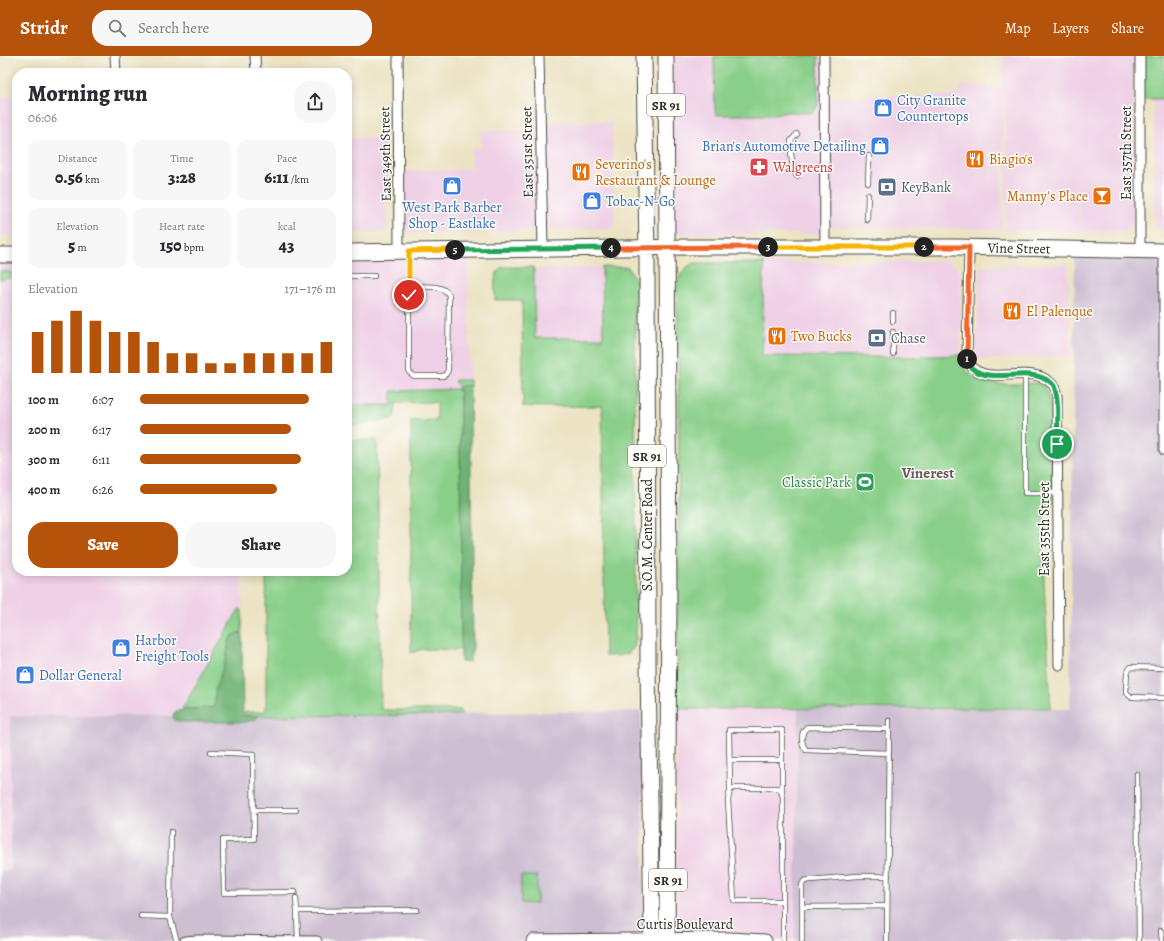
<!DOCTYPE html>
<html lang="en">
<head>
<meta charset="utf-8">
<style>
  :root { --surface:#fff; --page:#f7f7f7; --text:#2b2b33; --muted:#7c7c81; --accent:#b45309 }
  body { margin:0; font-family:Alegreya,serif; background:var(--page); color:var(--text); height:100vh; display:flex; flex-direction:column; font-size:15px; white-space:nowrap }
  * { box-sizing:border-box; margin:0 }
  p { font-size:13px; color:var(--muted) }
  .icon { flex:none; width:22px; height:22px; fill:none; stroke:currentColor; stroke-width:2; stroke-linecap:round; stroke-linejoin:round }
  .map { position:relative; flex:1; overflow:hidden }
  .drawer { position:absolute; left:12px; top:12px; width:340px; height:508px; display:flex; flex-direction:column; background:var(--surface); border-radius:16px; box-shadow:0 2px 10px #0003 }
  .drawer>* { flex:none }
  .pin { position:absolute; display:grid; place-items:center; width:34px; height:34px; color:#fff; margin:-17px; border:2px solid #fff; border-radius:50%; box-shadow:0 1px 4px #0007 }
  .km { position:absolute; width:20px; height:20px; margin:-10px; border-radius:50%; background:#222; color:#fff; font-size:11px; line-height:20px; text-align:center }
  .round { display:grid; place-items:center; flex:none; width:42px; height:42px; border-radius:16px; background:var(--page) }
  .summary { display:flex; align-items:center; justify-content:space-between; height:68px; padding:0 16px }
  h1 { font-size:22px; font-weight:800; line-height:30px }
  .metrics { display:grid; grid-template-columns:repeat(3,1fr); gap:6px; height:68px; padding:4px 16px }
  .metrics div { display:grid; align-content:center; border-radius:10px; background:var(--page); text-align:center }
  .metrics b { font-size:17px; font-weight:800 }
  .metrics small { font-size:11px; font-weight:400 }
  .metrics p { font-size:11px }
  .chart { height:112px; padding:8px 16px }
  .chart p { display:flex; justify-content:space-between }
  .chart svg { width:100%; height:72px; margin-top:4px; stroke:var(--accent); stroke-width:6 }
  .action { display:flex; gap:8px; margin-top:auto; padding:8px 16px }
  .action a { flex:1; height:46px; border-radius:16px; background:var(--accent); color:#fff; font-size:16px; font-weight:800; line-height:46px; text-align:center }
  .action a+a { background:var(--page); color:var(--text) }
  ul { padding:0 16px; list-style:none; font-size:13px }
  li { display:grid; grid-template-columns:64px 48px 1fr; align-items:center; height:30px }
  li i { height:10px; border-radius:5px; background:var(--accent) }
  header { display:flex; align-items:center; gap:24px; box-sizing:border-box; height:56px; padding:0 20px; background:var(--accent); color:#fff }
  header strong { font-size:19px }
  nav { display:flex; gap:22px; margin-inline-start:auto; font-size:14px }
  .search { width:280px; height:36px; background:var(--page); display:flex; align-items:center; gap:10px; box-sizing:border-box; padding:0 14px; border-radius:16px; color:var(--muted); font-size:15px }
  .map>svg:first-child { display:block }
  .built { fill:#efd0e6 }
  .industrial { fill:#cdbed2 }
  .green { fill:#89cf89; stroke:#5a7d5a }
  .forest { fill:#6eb275; stroke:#4c6e50 }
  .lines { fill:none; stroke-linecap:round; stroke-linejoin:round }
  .lane-casing { stroke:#484742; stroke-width:6 }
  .street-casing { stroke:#484742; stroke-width:11 }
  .secondary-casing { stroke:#484742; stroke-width:15 }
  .primary-casing { stroke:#484742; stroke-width:17 }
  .lane { stroke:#fff; stroke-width:4.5 }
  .street { stroke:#fff; stroke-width:9 }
  .secondary { stroke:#fff; stroke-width:13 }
  .primary { stroke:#fff; stroke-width:15 }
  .split-1-casing { stroke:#fff; stroke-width:8 }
  .split-2-casing { stroke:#fff; stroke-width:8 }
  .split-3-casing { stroke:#fff; stroke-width:8 }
  .split-4-casing { stroke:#fff; stroke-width:8 }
  .split-5-casing { stroke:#fff; stroke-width:8 }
  .split-6-casing { stroke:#fff; stroke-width:8 }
  .split-1 { stroke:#22a559; stroke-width:5 }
  .split-2 { stroke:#f0652b; stroke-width:5 }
  .split-3 { stroke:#f5b400; stroke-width:5 }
  .split-4 { stroke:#f0652b; stroke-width:5 }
  .split-5 { stroke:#22a559; stroke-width:5 }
  .split-6 { stroke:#f5b400; stroke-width:5 }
  .labels { text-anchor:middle; stroke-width:3; stroke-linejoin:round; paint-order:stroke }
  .shield { fill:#fdfcf7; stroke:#6a6a68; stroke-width:1 }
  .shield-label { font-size:13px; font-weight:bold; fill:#2b2b2b }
  .shop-label { font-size:14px; fill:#366cbe; stroke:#fdfcf7; text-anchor:start }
  .street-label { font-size:14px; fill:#2b2b2b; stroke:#fdfcf7 }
  .food-label { font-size:14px; fill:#c56008; stroke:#fdfcf7; text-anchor:start }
  .health-label { font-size:14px; fill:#be3a42; stroke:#fdfcf7; text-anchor:start }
  .service-label { font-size:14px; fill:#4e5e75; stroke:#fdfcf7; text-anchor:start }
  .leisure-label { font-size:14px; fill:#27864d; stroke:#fdfcf7; text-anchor:end }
  .neighbourhood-label { font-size:15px; font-weight:bold; fill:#6b565e; stroke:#fdfcf7 }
</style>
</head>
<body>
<header>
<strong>Stridr</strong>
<div class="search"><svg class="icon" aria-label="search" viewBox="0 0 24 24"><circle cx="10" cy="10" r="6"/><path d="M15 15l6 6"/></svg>Search here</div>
<nav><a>Map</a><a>Layers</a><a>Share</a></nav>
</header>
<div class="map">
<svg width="1164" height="885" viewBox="0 0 1164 885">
  <rect width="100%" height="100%" fill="#fdfcf7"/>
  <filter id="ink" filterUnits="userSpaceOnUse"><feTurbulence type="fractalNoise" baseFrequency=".025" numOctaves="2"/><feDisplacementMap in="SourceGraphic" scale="8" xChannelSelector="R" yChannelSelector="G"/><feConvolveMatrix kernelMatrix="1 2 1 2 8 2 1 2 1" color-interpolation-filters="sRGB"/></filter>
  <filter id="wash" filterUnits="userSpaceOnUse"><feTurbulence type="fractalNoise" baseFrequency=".012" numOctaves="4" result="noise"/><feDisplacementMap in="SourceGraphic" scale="16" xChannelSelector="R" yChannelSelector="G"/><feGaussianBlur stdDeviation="0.9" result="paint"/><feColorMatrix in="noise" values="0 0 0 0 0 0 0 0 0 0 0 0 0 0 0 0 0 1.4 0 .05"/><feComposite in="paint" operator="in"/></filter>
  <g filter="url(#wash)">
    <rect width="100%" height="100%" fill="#ece3c3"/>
    <path class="built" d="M668 0H822V178H669Z
      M1003 0H1134L1135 169 1123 175H1078L1077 105V175L1006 174V68L1003 36 1002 173 829 171 827 41 960 39V30H1002Z
      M17 40V179H0V41Z
      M1153 43 1164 44V175L1155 172Z
      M549 66H612L614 172 406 177 405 115 471 113V92H481V75L548 74Z
      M347 82H386L387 176H347Z
      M347 198H468L470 324H455L459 330 457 333 392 335V349H347Z
      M0 202H17V515H242V660H11V814H0Z
      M947 205 956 211 960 216 961 299 904 301 762 300 764 207Z
      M1068 208 1071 301 976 303 980 210Z
      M602 211 603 282H535L534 213Z
      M798 652 795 885H676L677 653Z"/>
    <path class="industrial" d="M1075 197 1160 198 1164 270V885H795L798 652 1070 653Z
      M641 655 645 885H0V814H11L10 660 461 659 473 657Z"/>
    <path class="green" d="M714 0H818V49L814 55 811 57 789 56 773 59H717L715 55Z
      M1142 0H1164V43H1141Z
      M695 207H764L762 300 904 301 961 299C965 336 1009 327 1036 327L1044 330 1049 340 1051 357 1053 448H1044V526L1051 652 677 653 679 353 677 230C679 218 684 211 695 207Z
      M502 211H533L534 213 535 282H603L602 211H628L637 226V240L635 241 636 581C635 602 621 599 605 600L602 350 523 351 522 244H495C495 233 492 218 502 211Z
      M0 215 11 216 12 219 11 222 0 224Z
      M455 324H470V329L462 330 458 335 460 334 461 594 423 593 411 597V365L437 364V346L396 347 395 359 393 363 347 370V349H392V335L457 333 459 330 454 326Z
      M347 384H377L381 654H461V659L245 660V656H263L266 654V515H347Z
      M239 553 242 554V577H238L229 585 226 603 221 617 215 641V648L213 651 209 652 182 653Z
      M521 820H537V848L521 847Z"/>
    <path class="forest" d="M470 329 473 592 469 606H461L460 335H457L461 330Z
      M238 577H242L243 660H258V661L256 663 246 666H181L175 664 173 661 174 657 176 655 213 651 215 648V634L226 603 229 585 232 580Z"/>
  </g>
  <g filter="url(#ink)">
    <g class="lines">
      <defs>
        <path id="lane" d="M791 92V85L797 78
          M791 97 793 113 797 120
          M868 127 869 100
          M867 164 868 139
          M409 197V316L414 320H443L446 318 448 314 449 239C443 227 421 231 409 231
          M347 220H374
          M893 265V257
          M893 276V298
          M1025 319V437H1058
          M1164 612 1131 611 1127 616 1126 636 1131 641 1164 642
          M211 696 253 698 254 783 223 784 224 837 295 836
          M889 697 806 694C801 688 800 677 807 671L889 673
          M730 704H782
          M1137 718 1139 885
          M730 734 729 674H782V738
          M254 754H296
          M296 842 297 855 417 854
          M802 851V829L804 825 810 824 858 820H888
          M297 855 298 885
          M141 860 170 861 177 885
          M170 861 171 776
          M1161 875 1162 885
          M783 885V741L781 735 778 732H734L730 734 728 744 734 844 737 845H783
          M802 885V851L887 850
          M887 885 889 665"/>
        <path id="street" d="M115 0 116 17
          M255 0 256 17
          M398 0 399 195
          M539 0 543 192
          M824 0 825 191
          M1140 0V194
          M969 191 967 303C969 306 971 311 974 313 995 329 1033 307 1052 328 1055 330 1056 336 1057 339L1059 609
          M1164 195V394
          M185 885 197 884 317 885"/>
        <path id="secondary" d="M533 885 730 883 765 885"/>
        <path id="primary" d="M644 0 647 202 648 609 652 885
          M666 0 669 538 667 885
          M347 196 689 191H955L1164 195
          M0 199H17"/>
      </defs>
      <use href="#lane" class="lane-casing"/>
      <use href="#street" class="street-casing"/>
      <use href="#secondary" class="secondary-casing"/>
      <use href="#primary" class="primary-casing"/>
      <use href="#lane" class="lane"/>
      <use href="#street" class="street"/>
      <use href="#secondary" class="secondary"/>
      <use href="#primary" class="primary"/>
    </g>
  </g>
  <g class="lines" filter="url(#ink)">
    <defs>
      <path id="split-1" d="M967 303C969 306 970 311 973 313 992 328 1026 311 1047 324 1050 326 1053 327 1054 330 1060 346 1057 371 1057 388"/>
      <path id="split-2" d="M924 191H969L967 303"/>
      <path id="split-3" d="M768 191H924"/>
      <path id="split-4" d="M611 192 768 191"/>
      <path id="split-5" d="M455 194 611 192"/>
      <path id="split-6" d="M409 239V195L455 194"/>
    </defs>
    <use href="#split-1" class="split-1-casing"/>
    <use href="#split-2" class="split-2-casing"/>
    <use href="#split-3" class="split-3-casing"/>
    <use href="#split-4" class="split-4-casing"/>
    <use href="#split-5" class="split-5-casing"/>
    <use href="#split-6" class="split-6-casing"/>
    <use href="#split-1" class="split-1"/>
    <use href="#split-2" class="split-2"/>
    <use href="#split-3" class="split-3"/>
    <use href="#split-4" class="split-4"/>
    <use href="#split-5" class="split-5"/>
    <use href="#split-6" class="split-6"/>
  </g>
  <defs>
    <symbol id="shop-square" viewBox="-11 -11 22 22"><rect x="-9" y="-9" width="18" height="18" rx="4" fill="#3f7fe0" stroke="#fdfcf7"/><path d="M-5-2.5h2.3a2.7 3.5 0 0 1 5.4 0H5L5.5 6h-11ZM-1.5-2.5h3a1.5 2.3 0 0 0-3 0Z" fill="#fff"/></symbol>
    <symbol id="restaurant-square" viewBox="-11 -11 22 22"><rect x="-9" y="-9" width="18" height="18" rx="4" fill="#e8710a" stroke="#fdfcf7"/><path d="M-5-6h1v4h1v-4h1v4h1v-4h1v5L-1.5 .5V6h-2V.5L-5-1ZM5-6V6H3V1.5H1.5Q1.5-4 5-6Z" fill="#fff"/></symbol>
    <symbol id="pharmacy-square" viewBox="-11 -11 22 22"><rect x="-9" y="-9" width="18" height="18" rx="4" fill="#e0444e" stroke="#fdfcf7"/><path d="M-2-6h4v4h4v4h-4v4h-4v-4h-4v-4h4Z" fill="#fff"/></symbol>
    <symbol id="bank-square" viewBox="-11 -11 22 22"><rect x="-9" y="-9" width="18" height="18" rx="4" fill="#5c6f8a" stroke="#fdfcf7"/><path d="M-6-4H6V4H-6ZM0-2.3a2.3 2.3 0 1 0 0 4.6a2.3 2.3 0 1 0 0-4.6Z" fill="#fff"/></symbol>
    <symbol id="bar-square" viewBox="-11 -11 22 22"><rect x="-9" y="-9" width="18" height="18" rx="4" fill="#e8710a" stroke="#fdfcf7"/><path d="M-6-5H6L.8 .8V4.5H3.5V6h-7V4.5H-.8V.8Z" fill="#fff"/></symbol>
    <symbol id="stadium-square" viewBox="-11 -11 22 22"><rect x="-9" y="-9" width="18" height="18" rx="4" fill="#2e9e5b" stroke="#fdfcf7"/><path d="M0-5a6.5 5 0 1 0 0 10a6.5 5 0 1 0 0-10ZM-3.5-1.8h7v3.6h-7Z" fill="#fff"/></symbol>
  </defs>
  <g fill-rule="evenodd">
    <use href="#shop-square" x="872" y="41" width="22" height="22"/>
    <use href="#shop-square" x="869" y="79" width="22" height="22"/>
    <use href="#restaurant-square" x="964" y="92" width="22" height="22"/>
    <use href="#pharmacy-square" x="748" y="100" width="22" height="22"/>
    <use href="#restaurant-square" x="570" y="105" width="22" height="22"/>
    <use href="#shop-square" x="441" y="119" width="22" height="22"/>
    <use href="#bank-square" x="876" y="120" width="22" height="22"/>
    <use href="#bar-square" x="1091" y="129" width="22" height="22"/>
    <use href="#shop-square" x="581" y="134" width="22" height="22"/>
    <use href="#restaurant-square" x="1001" y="244" width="22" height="22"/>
    <use href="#restaurant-square" x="766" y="269" width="22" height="22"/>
    <use href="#bank-square" x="866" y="271" width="22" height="22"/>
    <use href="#stadium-square" x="854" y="415" width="22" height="22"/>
    <use href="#shop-square" x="110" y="581" width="22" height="22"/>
    <use href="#shop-square" x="14" y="608" width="22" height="22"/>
  </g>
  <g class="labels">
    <g class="shield">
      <rect x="647" y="38" width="38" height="22" rx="3"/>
      <rect x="628" y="389" width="38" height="22" rx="3"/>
      <rect x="649" y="813" width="38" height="22" rx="3"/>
    </g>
    <g class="shield-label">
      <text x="666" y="54">SR 91</text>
      <text x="647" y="405">SR 91</text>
      <text x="668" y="829">SR 91</text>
    </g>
    <g class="shop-label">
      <text x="897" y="49">City Granite<tspan x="897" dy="16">Countertops</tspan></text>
      <text x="866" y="95" text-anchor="end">Brian's Automotive Detailing</text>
      <text x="606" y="150">Tobac-N-Go</text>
      <text x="452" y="156" text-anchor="middle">West Park Barber<tspan x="452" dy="16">Shop - Eastlake</tspan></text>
      <text x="135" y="589">Harbor<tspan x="135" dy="16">Freight Tools</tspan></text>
      <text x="39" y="624">Dollar General</text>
    </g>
    <g class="street-label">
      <text transform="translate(527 96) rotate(-91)" y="5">East 351st Street</text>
      <text transform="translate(1126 97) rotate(-90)" y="5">East 357th Street</text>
      <text transform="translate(385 98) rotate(-91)" y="5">East 349th Street</text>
      <text transform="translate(1019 192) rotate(1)" y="5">Vine Street</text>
      <text transform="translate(1044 473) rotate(-90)" y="5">East 355th Street</text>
      <text transform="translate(647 479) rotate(-90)" y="5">S.O.M. Center Road</text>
      <text x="685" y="873">Curtis Boulevard</text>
    </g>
    <g class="food-label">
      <text x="989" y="108">Biagio's</text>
      <text x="595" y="113">Severino's<tspan x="595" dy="16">Restaurant &amp; Lounge</tspan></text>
      <text x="1088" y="145" text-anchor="end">Manny's Place</text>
      <text x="1026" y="260">El Palenque</text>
      <text x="791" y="285">Two Bucks</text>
    </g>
    <g class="health-label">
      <text x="773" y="116">Walgreens</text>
    </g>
    <g class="service-label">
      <text x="901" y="136">KeyBank</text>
      <text x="891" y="287">Chase</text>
    </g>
    <g class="leisure-label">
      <text x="851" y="431">Classic Park</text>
    </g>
    <g class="neighbourhood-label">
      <text x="928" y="422">Vinerest</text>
    </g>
  </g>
</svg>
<div class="pin" style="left:1057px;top:388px;background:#1e9e55"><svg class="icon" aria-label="arrive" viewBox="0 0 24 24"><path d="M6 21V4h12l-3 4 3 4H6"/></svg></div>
<div class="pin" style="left:409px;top:239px;background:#d93025"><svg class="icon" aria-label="check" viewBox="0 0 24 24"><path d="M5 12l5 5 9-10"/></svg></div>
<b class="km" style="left:967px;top:303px">1</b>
<b class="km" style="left:924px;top:191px">2</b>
<b class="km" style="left:768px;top:191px">3</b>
<b class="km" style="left:611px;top:192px">4</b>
<b class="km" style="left:455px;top:194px">5</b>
<section class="drawer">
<div class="summary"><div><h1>Morning run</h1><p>06:06</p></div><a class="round"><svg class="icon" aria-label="share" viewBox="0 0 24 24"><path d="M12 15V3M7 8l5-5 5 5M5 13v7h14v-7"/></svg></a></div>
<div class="metrics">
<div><p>Distance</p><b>0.56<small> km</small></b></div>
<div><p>Time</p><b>3:28</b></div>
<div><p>Pace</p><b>6:11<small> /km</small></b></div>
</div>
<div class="metrics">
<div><p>Elevation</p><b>5<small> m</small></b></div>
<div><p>Heart rate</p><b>150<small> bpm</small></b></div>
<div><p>kcal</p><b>43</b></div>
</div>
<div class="chart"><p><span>Elevation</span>171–176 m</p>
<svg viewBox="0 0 160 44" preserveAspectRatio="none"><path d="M5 44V19M15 44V12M25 44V6M35 44V12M45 44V19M55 44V19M65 44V25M75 44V32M85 44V32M95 44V38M105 44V38M115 44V32M125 44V32M135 44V32M145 44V32M155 44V25"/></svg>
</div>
<ul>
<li><b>100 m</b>6:07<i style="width:86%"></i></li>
<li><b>200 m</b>6:17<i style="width:77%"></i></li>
<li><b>300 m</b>6:11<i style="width:82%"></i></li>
<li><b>400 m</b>6:26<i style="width:70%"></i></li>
</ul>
<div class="action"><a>Save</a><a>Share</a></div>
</section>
</div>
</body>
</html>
